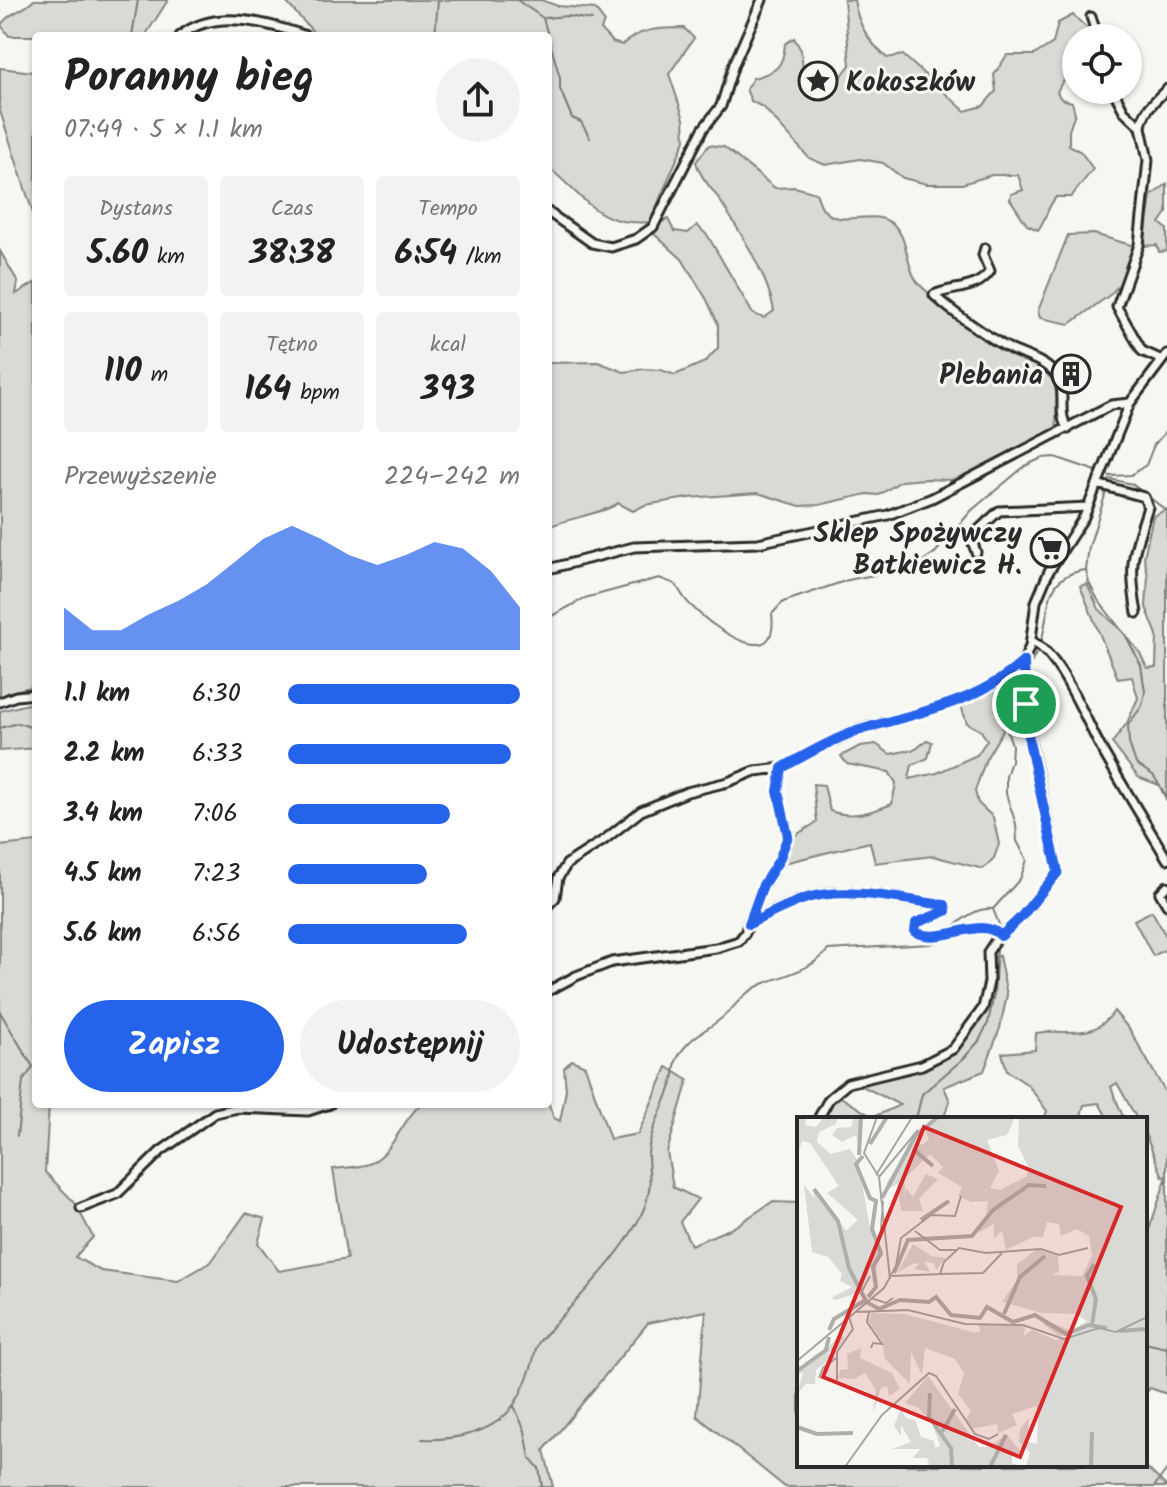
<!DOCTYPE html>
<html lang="pl">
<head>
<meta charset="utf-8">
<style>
  :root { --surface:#fff; --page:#f2f2f2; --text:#222; --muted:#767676; --accent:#2563eb }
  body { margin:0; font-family:Kalam,sans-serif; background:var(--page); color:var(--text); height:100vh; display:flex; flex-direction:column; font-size:30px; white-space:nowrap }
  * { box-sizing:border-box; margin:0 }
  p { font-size:26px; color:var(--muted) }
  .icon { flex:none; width:44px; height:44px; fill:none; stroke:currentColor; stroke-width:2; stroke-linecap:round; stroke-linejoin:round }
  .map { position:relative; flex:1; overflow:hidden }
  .details { position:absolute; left:32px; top:32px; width:520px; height:1076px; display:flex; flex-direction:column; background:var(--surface); border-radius:8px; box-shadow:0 2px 6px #0004 }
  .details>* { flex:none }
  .buttons { position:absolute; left:1062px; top:24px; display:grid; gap:16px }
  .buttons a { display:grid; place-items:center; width:80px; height:80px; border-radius:50%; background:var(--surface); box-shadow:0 2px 6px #0004; font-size:40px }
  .pin { position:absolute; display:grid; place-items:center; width:68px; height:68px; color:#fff; margin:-34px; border:4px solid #fff; border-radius:50%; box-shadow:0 2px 8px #0007 }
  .round { display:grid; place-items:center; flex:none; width:84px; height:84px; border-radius:42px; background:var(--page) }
  .head { display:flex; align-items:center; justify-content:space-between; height:136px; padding:0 32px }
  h1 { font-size:44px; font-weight:800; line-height:60px }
  .stats { display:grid; grid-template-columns:repeat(3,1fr); gap:12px; height:136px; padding:8px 32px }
  .stats div { display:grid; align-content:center; border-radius:8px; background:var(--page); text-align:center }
  .stats b { font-size:34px; font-weight:800 }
  .stats small { font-size:22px; font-weight:400 }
  .stats p { font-size:22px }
  .chart { height:224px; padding:16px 32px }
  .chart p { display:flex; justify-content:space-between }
  .chart svg { width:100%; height:144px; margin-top:8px; fill:var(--accent); opacity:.7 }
  .primary-button { display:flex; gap:16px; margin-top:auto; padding:16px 32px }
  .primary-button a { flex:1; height:92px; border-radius:48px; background:var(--accent); color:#fff; font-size:32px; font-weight:800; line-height:92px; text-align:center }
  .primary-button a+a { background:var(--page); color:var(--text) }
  ul { padding:0 32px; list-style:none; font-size:26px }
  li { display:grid; grid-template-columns:128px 96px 1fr; align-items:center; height:60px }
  li i { height:20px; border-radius:10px; background:var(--accent) }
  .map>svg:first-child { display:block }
  .green { fill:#d9d9d5; stroke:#828280; stroke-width:2 }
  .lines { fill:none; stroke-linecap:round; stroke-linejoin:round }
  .stream { stroke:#7a7a78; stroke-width:2 }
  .minor-casing { stroke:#2b2b2b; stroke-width:13 }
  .minor { stroke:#f6f6f2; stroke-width:7 }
  .route-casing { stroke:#fff; stroke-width:16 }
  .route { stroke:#2563eb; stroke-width:10 }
  .labels { text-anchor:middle; stroke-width:6; stroke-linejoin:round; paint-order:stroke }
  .poi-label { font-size:28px; font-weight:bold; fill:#2b2b2b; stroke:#f6f6f2; text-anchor:end }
  .inset-river { fill:none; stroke:#aeaeab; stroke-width:4 }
  .inset-road { fill:none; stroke:#a5a5a2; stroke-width:2 }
  .view { fill:#d62828; fill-opacity:0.15; stroke:#d62828; stroke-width:4 }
  .inset-edge { fill:none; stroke:#2b2b2b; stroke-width:4 }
</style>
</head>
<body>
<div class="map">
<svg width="1167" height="1487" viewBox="0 0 1167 1487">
  <rect width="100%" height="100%" fill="#f6f6f2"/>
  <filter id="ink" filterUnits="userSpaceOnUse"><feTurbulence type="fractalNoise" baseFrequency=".0125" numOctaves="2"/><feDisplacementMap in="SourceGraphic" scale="16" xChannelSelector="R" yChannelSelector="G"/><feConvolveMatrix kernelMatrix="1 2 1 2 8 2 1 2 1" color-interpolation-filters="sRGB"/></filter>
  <g filter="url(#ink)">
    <path class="green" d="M34 0H168L145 36H9L1 25C9 12 24 11 34 0Z
      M284 0H541L558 6 595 9 604 21 601 30 612 42 622 45C640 28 660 28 684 28L694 38 669 74 684 119 685 140 650 222C597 227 585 197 548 167V36H317Z
      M844 0H854C858 25 869 42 887 58L903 55 965 111 983 106 996 91 994 75 1007 55H1034L1053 43 1058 23 1073 15 1089 30 1092 38H1076V75L1062 82 1057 92 1061 99 1072 102 1075 113 1069 131V145L1081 152 1093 169 1071 197H1056C1047 208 1046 219 1038 230L1027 225 1010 199 1011 194 1023 190 1018 175H992L962 184H927L903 178 883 163 860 159 825 165 809 158 764 108 751 101 746 89 753 78C776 72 783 68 785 44L794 38 801 50 804 79 823 89 839 79 850 65Z
      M0 68 33 72 36 85V216H34L0 111Z
      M709 145 724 147 775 188 795 187 816 193C818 197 820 206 824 210 839 228 870 210 888 221 911 233 903 267 920 285 944 309 973 331 1002 349 1017 359 1038 361 1050 376 1061 390 1054 413 1057 430L966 475 951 480 925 479 901 481 879 495 867 494 819 505 800 506 758 493 688 498 645 505 633 511 618 503C611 511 563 520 548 527V363L598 362 624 372 643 369 661 370 675 375 705 362 718 348V324L707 300 682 259 654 234 659 223 668 219 674 231 688 233 697 225 708 236 753 314 764 318 774 311C768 275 739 230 719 199 710 186 700 177 696 162Z
      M1167 184V213L1160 223 1167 229V251L1159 252 1157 245 1144 246 1151 196Z
      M1094 234 1134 246 1125 278 1111 294 1070 324 1040 318 1038 311 1068 235Z
      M0 251 18 282 16 294 36 282V686L9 692 0 698Z
      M1167 509V801L1159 785 1138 777 1112 743 1127 723 1138 698 1132 677 1118 679 1080 586 1087 584 1099 609 1124 633 1140 653 1147 668 1156 667 1157 635 1146 607 1148 576 1144 557 1153 516Z
      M1004 687 1001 705 1003 730 986 759 975 791 978 803 993 817 999 844 994 858 983 869 933 856 875 863 870 842 784 863 793 837 817 822 813 784 824 785 830 811C852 819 872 812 892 804L896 783 889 772 847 764 841 756 860 746 876 744 890 754 916 749 927 740 932 742 928 758 912 765 909 779 937 773 977 755 987 740 981 731 967 723 961 706Z
      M36 702V748L0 751V711Z
      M36 842V1104H49L45 1172 75 1203 93 1237 75 1257 101 1271 178 1281 211 1262 246 1213 265 1219 258 1243 279 1271 347 1259 333 1169C344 1167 361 1168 371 1163 395 1150 401 1121 421 1104H548V1102L554 1118 560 1121 566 1090 564 1068 572 1060 585 1066 610 1139 638 1134 667 1067 688 1080 667 1152 673 1187 698 1199 680 1222 691 1245 734 1227 772 1202 799 1203V1465H1144L1167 1487H785L697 1416 706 1311 648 1323 544 1450 553 1487H0V846Z
      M1152 911 1167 938V949L1153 956 1134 920Z
      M999 956 1007 995 1000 1028 984 1071 944 1087 950 1101 943 1119H824L830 1106 839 1096 873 1117 900 1105 858 1084 889 1078 943 1058 979 1021 990 959Z
      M1114 1011 1130 1030 1167 1095V1394L1150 1388 1145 1394V1242L1167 1176 1163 1177 1145 1134V1119H1137L1117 1083 1111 1087 1124 1119H1108L1099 1103 1084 1105 1080 1119H1044L1047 1111 1028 1085 1007 1071 1002 1053 1035 1050 1036 1033C1067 1028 1094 1042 1114 1011Z"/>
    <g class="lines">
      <path class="stream" d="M517 0 543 18 560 78V89L572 118 581 122 590 138
        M545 18 567 16 592 20
        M132 36 138 0
        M435 36 438 0
        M1105 473 1110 476 1131 475 1146 465 1154 445 1167 430
        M1110 479 1132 484 1167 511
        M1107 489 1089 547 1086 570 1089 583 1098 600 1126 636 1141 665 1145 692 1142 706 1128 725 1129 743 1136 764 1153 775 1167 797
        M548 618 585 598 659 578C664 580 672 582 676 585 677 586 682 595 683 596 687 603 694 608 700 614 721 633 779 671 772 614L783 602 848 580 910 568 934 554 972 510 1025 466 1042 458 1055 457 1099 472
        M1041 642C1051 610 1042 575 1086 570
        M1027 671 1039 648
        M0 728 18 723 36 729
        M993 909 1000 927
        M949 931C961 920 976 907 993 909L1020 879 1027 860 1017 841 1016 824 1006 794V776L1011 761 1012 745 1006 727 1004 707 1008 694 1022 675
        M0 1012 33 1067 23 1081 17 1136
        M916 1119 922 1094 964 1058 979 1041 988 1023 994 994 997 947
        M1145 1343 1167 1348
        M514 1406 525 1431 530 1458 539 1468 542 1487
        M422 1439C447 1440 477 1436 498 1421 516 1409 525 1385 532 1365 534 1358 535 1348 539 1342 571 1304 630 1250 646 1203 653 1183 648 1173 648 1155 649 1130 666 1104 673 1080 675 1073 674 1063 678 1057 688 1039 703 1032 718 1021 736 1008 741 992 765 983 788 974 811 970 828 950L930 944 941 940 945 936
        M1154 1487 1167 1469"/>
      <defs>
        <path id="minor" d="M1091 17 1098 38
          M180 36C215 7 268 23 306 36
          M1113 90 1124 111 1141 127 1148 160 1139 245 1117 307 1142 351 1162 360
          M1141 127C1144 109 1155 101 1167 89
          M548 212 592 243 611 247 636 239 653 227 703 129 721 106 734 64 762 0
          M985 248 983 255 990 271C977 291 953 286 934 295 949 310 992 340 1012 350 1027 357 1045 361 1056 375 1068 391 1056 413 1068 429
          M1097 484 1144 497 1148 507C1133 553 1128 564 1137 613
          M976 552 972 541 974 534 999 511 1088 507
          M548 569 634 547 758 543 888 515 932 498 1111 405 1130 403
          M1031 641C1059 652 1086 721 1101 748 1122 785 1145 822 1167 859
          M0 702 16 696 36 694
          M1167 886 1160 893 1167 905
          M548 905 555 898 558 878 567 864 604 840 641 811 687 792 728 782 755 771 782 768
          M750 923C775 911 803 895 832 893 869 892 908 901 945 905L946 911 916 923 915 932C945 946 980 914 1001 936
          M548 991 576 976 612 962 716 948 739 941 745 933 763 885 779 860 788 836 778 791 782 768C805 755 829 741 854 732 915 712 975 705 1024 661
          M818 1119 829 1099 848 1083 922 1065 953 1049 983 1008 989 982 988 952 996 940 1021 917 1058 872 1026 721 1024 661 1030 646 1036 602 1049 571 1084 517 1130 403 1167 354
          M81 1208 117 1194 161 1151 215 1113 238 1108 308 1111 330 1104"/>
      </defs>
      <use href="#minor" class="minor-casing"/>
      <use href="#minor" class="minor"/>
    </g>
  </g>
  <g class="lines" filter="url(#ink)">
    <defs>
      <path id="route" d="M1024 661 1026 721 1030 746 1058 872 1021 917 1001 936C980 914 945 946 915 932L916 923 946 911 945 905C903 900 847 886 807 898 786 905 768 915 749 924L763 885 779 860 788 836 778 791 782 768C805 755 829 741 854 732 914 712 977 705 1024 661Z"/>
    </defs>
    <use href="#route" class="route-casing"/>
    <use href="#route" class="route"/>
  </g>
  <defs>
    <symbol id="sight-ring" viewBox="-11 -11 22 22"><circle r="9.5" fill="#f6f6f2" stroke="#2b2b2b" stroke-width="1.5"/><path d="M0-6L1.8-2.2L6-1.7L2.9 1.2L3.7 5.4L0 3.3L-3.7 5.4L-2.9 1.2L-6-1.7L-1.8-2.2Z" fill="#2b2b2b"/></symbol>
    <symbol id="building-ring" viewBox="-11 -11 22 22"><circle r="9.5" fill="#f6f6f2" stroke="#2b2b2b" stroke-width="1.5"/><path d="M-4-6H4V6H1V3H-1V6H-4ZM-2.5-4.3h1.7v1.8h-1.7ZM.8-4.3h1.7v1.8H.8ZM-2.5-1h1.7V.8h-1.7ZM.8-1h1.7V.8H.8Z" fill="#2b2b2b"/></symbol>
    <symbol id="supermarket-ring" viewBox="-11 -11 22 22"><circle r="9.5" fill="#f6f6f2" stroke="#2b2b2b" stroke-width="1.5"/><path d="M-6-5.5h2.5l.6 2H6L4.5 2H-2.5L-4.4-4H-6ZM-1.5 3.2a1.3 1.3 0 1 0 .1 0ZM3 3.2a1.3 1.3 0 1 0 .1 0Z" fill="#2b2b2b"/></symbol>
  </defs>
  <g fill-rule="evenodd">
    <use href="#sight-ring" x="796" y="59" width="44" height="44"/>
    <use href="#building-ring" x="1049" y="352" width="44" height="44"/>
    <use href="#supermarket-ring" x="1028" y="526" width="44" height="44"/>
  </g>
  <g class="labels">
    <g class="poi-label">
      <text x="846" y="91" text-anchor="start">Kokoszków</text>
      <text x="1043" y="384">Plebania</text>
      <text x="1022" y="542">Sklep Spożywczy<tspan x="1022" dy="32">Batkiewicz H.</tspan></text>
    </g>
  </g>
  <g transform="translate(797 1117)">
    <rect width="350" height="350" fill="#f6f6f2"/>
    <path d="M0 0H10L8 8 19 10 27 0H41L39 7 22 15 20 25 34 37 53 32 61 44 73 111 86 139 79 145 81 168 74 149 64 175 39 183 34 181 55 170 43 164 45 157 31 140 15 135 7 68 18 82 16 73 22 75 49 114 61 103 30 76 42 69 13 26 5 24 0 41ZM57 0H65L62 33 59 18 45 25 35 18 40 11 54 10ZM138 0H218L210 18 190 23 202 54 193 71 203 73 230 59 231 49 221 29 222 0H350V350H133L130 341H116L123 332H95L114 325 104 308V319L97 309 104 292 109 301 118 303 124 320 137 324 138 331 143 329 135 306 122 291 108 286 131 259 182 330H192L210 317 224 335 215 339V347L229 349 233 335 222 325 223 312 232 301 230 325 240 327 241 301 239 289 215 297 220 308 201 316 200 307 174 312 169 302 174 294 161 277 167 256 158 242 128 231 125 258 114 235 113 267 88 242 85 224 72 205 74 196 108 197 175 215H183L182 208 228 209 227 219 235 213 259 223 284 217 262 219 246 207 248 203 275 214 290 204 279 197 245 196 205 185 220 163V147L240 132 261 139 262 155 255 158 285 159 295 139 292 119 280 112 264 119 262 107 250 105 246 120H236L209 133 205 114 197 121V107L183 115 180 111 189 101 191 84 174 85 161 79 165 70 141 56 146 50 133 37 107 62 109 82V71L116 80 129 57 141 62 122 82 126 94H104L100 67 91 72 90 65 119 24 124 28 132 23 127 9ZM116 127 134 139 149 141 139 153 137 146 127 144 133 155 117 152 122 147 117 146 100 156ZM43 218 47 221 42 229 31 236 34 242 19 253 18 267H9L0 277 6 255 0 258V251L21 241ZM64 231 63 241 95 256 103 272 92 279 90 269 84 271 76 297 79 273 68 256 57 262 41 261 43 253 51 252 50 237Z" fill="#d9d9d5"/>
    <path class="inset-river" d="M73 27 90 0M116 32 136 49M62 38 64 0M66 39 59 47 73 81 79 84 75 112 84 136 76 150 79 170 71 180M17 72 41 104 52 151 69 184M85 81 119 18 141 0M124 103 152 84M97 156 111 123 175 119 196 93 232 68 249 69M68 184 82 192 103 183 132 185 139 180 154 198 183 201 190 190 216 205 238 198 269 217 292 208 310 211M207 197 223 160 248 139M295 208 299 182 290 159 297 147M32 213 37 202 67 184M322 214 350 212M0 254 29 233 32 220M133 276 132 300 154 331 155 350M0 310 20 317 56 316M145 315 158 292M193 350 209 318M294 350 295 315"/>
    <path class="inset-road" d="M80 0 67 36 82 60 93 162M79 58 114 2M82 60 121 13M84 112 86 84M118 114 143 133H159M143 157 186 156 205 136M95 159 143 157 147 145 162 131 189 136 244 132 262 138 291 131M74 181 89 186 96 181M70 183 64 176 73 159M60 195 111 193 168 207 226 208 267 222 302 211 319 215 350 200M72 195 70 205 85 227 76 226 74 231M0 244 87 171 99 149 104 121 134 98 158 99 164 79M22 261 26 251 39 241M40 263V235L56 212 52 200M48 350 85 298 132 256 139 259 178 317 192 322 201 317"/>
    <path class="view" d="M127 10 324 90 223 340 26 260Z"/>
    <rect width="350" height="350" class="inset-edge"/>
  </g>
</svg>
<div class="buttons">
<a><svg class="icon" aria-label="locate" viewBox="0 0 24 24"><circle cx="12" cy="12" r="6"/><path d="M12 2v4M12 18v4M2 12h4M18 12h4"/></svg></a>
</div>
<div class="pin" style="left:1026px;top:704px;background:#1e9e55"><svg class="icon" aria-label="arrive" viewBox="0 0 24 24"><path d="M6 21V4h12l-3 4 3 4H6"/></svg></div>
<section class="details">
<div class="head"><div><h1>Poranny bieg</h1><p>07:49 · 5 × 1.1 km</p></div><a class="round"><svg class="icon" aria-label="share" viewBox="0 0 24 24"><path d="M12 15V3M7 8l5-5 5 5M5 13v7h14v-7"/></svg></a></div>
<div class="stats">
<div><p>Dystans</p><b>5.60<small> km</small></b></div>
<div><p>Czas</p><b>38:38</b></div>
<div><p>Tempo</p><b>6:54<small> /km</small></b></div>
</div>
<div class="stats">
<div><b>110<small> m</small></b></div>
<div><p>Tętno</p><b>164<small> bpm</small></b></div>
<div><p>kcal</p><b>393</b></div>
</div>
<div class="chart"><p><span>Przewyższenie</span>224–242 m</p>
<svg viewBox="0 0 160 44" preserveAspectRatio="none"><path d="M0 44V31L10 38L20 38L30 33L40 29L50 24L60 17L70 10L80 6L90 10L100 15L110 18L120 15L130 11L140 13L150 20L160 31V44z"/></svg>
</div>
<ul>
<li><b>1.1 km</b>6:30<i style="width:100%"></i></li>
<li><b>2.2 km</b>6:33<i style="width:96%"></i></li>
<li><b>3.4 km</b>7:06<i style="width:70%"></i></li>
<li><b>4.5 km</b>7:23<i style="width:60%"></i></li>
<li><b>5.6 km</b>6:56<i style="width:77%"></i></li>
</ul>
<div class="primary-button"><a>Zapisz</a><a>Udostępnij</a></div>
</section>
</div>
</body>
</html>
